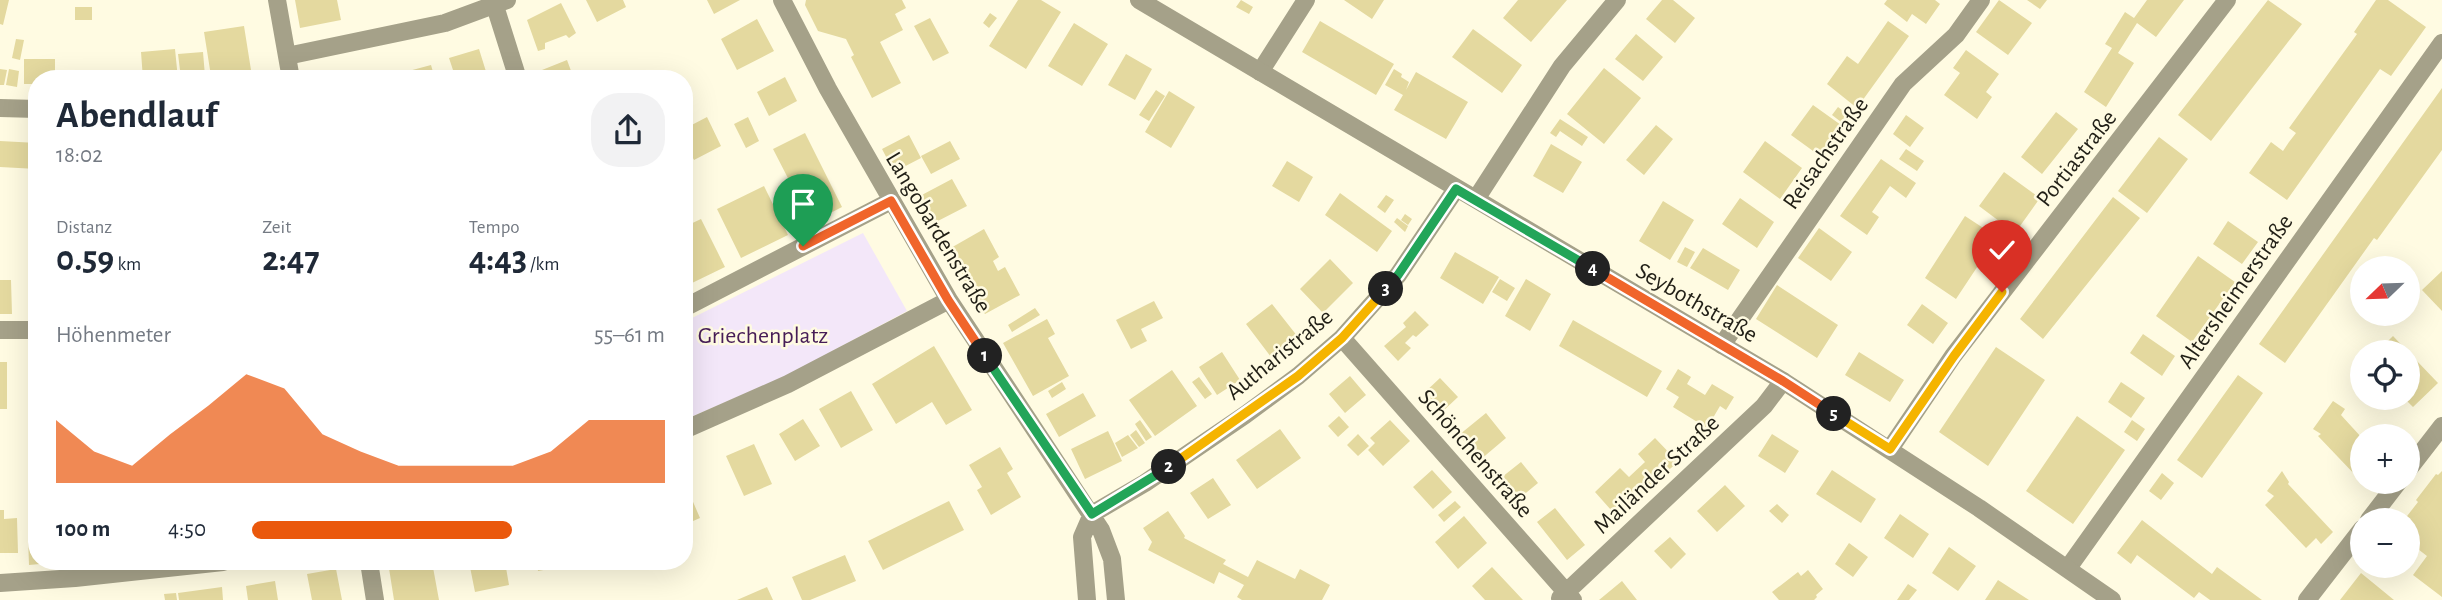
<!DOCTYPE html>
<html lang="de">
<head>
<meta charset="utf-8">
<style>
  :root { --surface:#fff; --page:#f2f2f3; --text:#1f2937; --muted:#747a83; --accent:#ea580c }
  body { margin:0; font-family:"Alegreya Sans",sans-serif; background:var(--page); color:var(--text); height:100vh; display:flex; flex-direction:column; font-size:26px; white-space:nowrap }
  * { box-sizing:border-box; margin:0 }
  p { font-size:23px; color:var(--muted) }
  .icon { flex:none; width:38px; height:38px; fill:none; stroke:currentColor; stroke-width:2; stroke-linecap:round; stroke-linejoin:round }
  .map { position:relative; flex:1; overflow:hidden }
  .panel { position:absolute; left:28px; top:70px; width:665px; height:500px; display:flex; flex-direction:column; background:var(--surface); border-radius:28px; box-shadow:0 7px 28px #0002 }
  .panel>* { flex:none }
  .needle { width:46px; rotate:247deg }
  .buttons { position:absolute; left:2350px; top:256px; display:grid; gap:14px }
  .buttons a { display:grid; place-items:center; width:70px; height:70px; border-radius:50%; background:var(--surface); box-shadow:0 7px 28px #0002; font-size:35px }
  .pin { position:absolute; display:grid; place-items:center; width:60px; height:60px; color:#fff; margin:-72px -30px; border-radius:50% 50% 50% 0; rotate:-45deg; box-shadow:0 0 7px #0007 }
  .pin .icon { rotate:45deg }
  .km { position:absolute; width:35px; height:35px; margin:-18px; border-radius:50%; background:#222; color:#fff; font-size:19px; line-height:35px; text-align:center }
  .round { display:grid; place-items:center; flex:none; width:74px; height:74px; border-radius:28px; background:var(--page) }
  .overview { display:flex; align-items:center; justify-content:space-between; height:119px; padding:0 28px }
  h1 { font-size:38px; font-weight:600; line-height:52px }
  .figures { display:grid; grid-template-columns:repeat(3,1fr); gap:10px; height:119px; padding:7px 28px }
  .figures div { display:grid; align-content:center }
  .figures b { font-size:35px; font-weight:600 }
  .figures small { font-size:19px; font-weight:400 }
  .figures p { font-size:19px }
  .chart { height:196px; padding:14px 28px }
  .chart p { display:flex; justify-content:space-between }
  .chart svg { width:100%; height:126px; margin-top:7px; fill:var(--accent); opacity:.7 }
  ul { padding:0 28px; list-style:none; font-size:23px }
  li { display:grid; grid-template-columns:112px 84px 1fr; align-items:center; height:52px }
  li i { height:18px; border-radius:9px; background:var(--accent) }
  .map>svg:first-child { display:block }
  .green { fill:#f3e7f9 }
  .building { fill:#e4d99f }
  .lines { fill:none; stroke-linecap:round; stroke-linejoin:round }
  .minor { stroke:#a5a189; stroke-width:18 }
  .tertiary { stroke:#a5a189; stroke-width:18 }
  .split-1-casing { stroke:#fff; stroke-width:14 }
  .split-2-casing { stroke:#fff; stroke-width:14 }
  .split-3-casing { stroke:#fff; stroke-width:14 }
  .split-4-casing { stroke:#fff; stroke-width:14 }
  .split-5-casing { stroke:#fff; stroke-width:14 }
  .split-6-casing { stroke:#fff; stroke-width:14 }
  .split-1 { stroke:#f0652b; stroke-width:9 }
  .split-2 { stroke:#22a559; stroke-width:9 }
  .split-3 { stroke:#f5b400; stroke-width:9 }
  .split-4 { stroke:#22a559; stroke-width:9 }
  .split-5 { stroke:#f0652b; stroke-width:9 }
  .split-6 { stroke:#f5b400; stroke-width:9 }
  .labels { text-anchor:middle; stroke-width:5; stroke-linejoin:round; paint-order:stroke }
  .street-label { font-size:24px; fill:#211f16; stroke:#fffbe2 }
  .park-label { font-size:24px; fill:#471d57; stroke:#fffbe2 }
</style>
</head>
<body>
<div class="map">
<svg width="2442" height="600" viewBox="0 0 2442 600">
  <rect width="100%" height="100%" fill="#fffbe2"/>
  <path class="green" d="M863 233 907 311 784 377 684 420V322Z"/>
  <path class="building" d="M0 0H9L3 25 0 24Z
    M295 0H337L341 20 300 28Z
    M586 0H623L626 7 597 22Z
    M707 0H740L714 14Z
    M806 0H902L906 8 895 14 903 30 880 42 901 83 872 98 851 57 854 55 846 39 818 31 805 5Z
    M1018 0H1041L1061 12 1026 69 989 46Z
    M1241 0 1253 7 1249 14 1236 7Z
    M1344 0H1384L1372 19Z
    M1518 0H1567L1531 42 1503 18Z
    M1662 0H1673L1695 18 1675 43 1646 19Z
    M1887 0H1935L1940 4 1926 24 1912 14 1907 22 1884 4Z
    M1999 0 2032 23 2008 55 1976 32Z
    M2027 0H2047L2040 9Z
    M2147 0H2184L2156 37 2137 23 2118 53 2134 63 2106 107 2084 92 2112 48 2105 44 2125 12 2134 18Z
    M2268 0 2302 24 2211 141 2178 115Z
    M2376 0H2388L2426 27 2391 76 2380 69 2287 200 2249 173 2271 142 2283 151 2289 142 2296 133 2289 128 2357 34 2354 32Z
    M561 3 576 33 569 38 566 35 545 43V49L538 51 527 20Z
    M75 7H92V20H75Z
    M990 13 997 18 989 28 983 23Z
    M930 18 949 53 933 61 914 26Z
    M757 19 774 51 737 70 721 39Z
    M1320 21 1394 64 1376 95 1302 52Z
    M1888 21 1909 36 1857 108 1827 84 1847 56 1858 64Z
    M1074 23 1108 44 1082 86 1048 66Z
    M244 26 251 70 211 76 204 32Z
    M1473 29 1522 65 1502 93 1452 57Z
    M1636 34 1663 57 1643 81 1615 59Z
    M16 39 24 40 20 60 12 58Z
    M175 49 178 79H143L141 52Z
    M479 49 488 78 456 79 449 58Z
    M1966 50 1999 74 1986 92 1992 97 1977 119 1944 95 1960 73 1953 68Z
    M203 52 205 76 181 78 178 54Z
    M1126 54 1152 69 1135 100 1108 85Z
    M24 59H55V79H37V84H24Z
    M567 60 574 79H545L542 70Z
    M431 65 435 79H406L405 72Z
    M1604 68 1641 98 1604 144 1567 114Z
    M0 69 7 70 4 85H0Z
    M9 69 19 71 17 87 6 85Z
    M1394 69 1402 74 1401 77 1409 82 1406 90 1416 72 1468 102 1446 139 1394 110 1403 95 1385 85Z
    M70 72V79H59L58 73Z
    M785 77 797 101 769 116 757 92Z
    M2442 88V150L2377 240 2374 238 2285 363 2259 344Z
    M1156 90 1165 96 1149 121 1139 115Z
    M1169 91 1195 107 1171 148 1145 132Z
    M1813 105 1841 125 1820 156 1791 135Z
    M1838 107 1851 117 1845 125 1832 115Z
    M2056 112 2078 129 2042 174 2021 157Z
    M1906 115 1924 128 1910 147 1893 134Z
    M707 117 721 146 694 160 684 141V129Z
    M748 117 759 141 746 148 734 124Z
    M1560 119 1588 137 1582 146 1560 131 1556 137 1550 133Z
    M1656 125 1673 139 1644 175 1626 160Z
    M805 133 842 207 811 223 773 149Z
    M909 135 921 158 894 172 882 149Z
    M2159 137 2188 159 2147 213 2118 191Z
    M0 141 37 143V169L0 167Z
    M950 141 960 159 931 174 921 156Z
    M1765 141 1802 168 1780 199 1743 172Z
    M1551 144 1582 162 1563 193 1533 176Z
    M1906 149 1924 161 1917 171 1899 159Z
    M1881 159 1916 183 1906 198 1890 186 1872 212 1879 217 1867 235 1840 216Z
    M1287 161 1313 177 1299 202 1272 186Z
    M2004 172 2040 198 2015 233 1979 206Z
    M952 179 967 206 932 224 918 197Z
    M764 186 788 235 741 258 717 209Z
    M1340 193 1392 231 1377 252 1325 215Z
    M1386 195 1394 200 1385 213 1377 207Z
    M2113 197 2140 218 2043 339 2020 319Z
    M1740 198 1774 222 1757 248 1722 224Z
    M1663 201 1694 220 1670 260 1639 241Z
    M1405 214 1412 219 1408 225 1401 220Z
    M1965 216 1997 237 1956 299 1925 278Z
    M1397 218 1408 226 1405 232 1394 222Z
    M701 219 725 267 692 283 684 267V227Z
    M2228 221 2258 242 2242 264 2213 244Z
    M1819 228 1852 252 1831 281 1798 258Z
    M984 229 999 257 993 261 998 271 1005 267 1020 295 985 314 980 307 977 308 970 295 974 294 969 286 966 287 961 284V278L964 277 961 271 958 273 952 261 955 260 949 249Z
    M1685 247 1695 252 1687 267 1677 262Z
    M1703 248 1740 270 1728 290 1690 268Z
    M1455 252 1499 277 1483 304 1440 278Z
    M2198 256 2235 282 2192 342 2156 316Z
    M1330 259 1353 283 1323 313 1300 289Z
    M2442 271V311L2422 290Z
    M1500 279 1515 288 1507 301 1492 292Z
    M1526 279 1551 294 1530 331 1505 316Z
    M0 280H11L12 314H0Z
    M1777 285 1838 325 1817 358 1756 319Z
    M1154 301 1163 318 1141 329 1147 341 1131 349 1116 320Z
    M1272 304 1298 337 1271 357 1246 324Z
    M1922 304 1948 323 1933 344 1907 325Z
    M1035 308 1040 315 1012 332 1008 325Z
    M1415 311 1429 325 1416 337 1413 335 1405 343 1411 348 1398 361 1384 346 1406 327 1403 323Z
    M1047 319 1055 334 1048 338 1069 376 1033 396 1003 343Z
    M1573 320 1662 371 1647 397 1559 346Z
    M2143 334 2175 356 2162 376 2130 353Z
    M2393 336 2438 383 2413 407 2403 397H2408V352H2377Z
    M934 346 972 410 946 425 932 402 896 424 872 384Z
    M1996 347 2045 380 1988 466 1939 432Z
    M1222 352 1240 380 1217 395 1199 367Z
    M1859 352 1904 380 1890 402 1845 375Z
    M0 362H7V409H0Z
    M1678 369 1691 377 1687 384 1705 395 1712 384 1734 397 1726 410 1720 406 1707 428 1673 407 1679 397 1666 389Z
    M1172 370 1197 406 1155 436 1129 400Z
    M2238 375 2263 393 2202 478 2177 460Z
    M1350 376 1366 395 1345 413 1329 394Z
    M1199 377 1212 394 1205 399 1192 382Z
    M1440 378 1458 397 1442 412 1424 393Z
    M32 381H37V425H32Z
    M1062 382 1066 389 1052 398 1048 391Z
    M2121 382 2145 398 2131 418 2108 402Z
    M851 391 873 430 841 448 819 409Z
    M1083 393 1096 416 1059 437 1046 414Z
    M2333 401 2345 409 2341 415 2362 438V473L2358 478 2318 436 2321 434 2313 429Z
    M1486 413 1506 438 1480 460 1459 435Z
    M1339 416 1349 427 1338 437 1328 426Z
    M2077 416 2125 450 2073 524 2026 491Z
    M803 419 820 446 795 461 779 434Z
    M1140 420 1152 437 1146 441 1135 424Z
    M1390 420 1410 441 1383 466 1368 450 1375 443 1370 438Z
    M2132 420 2145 429 2137 441 2124 432Z
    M1280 429 1301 458 1257 489 1236 460Z
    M1136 430 1145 443 1139 447 1130 435Z
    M1108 431 1122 461 1085 479 1071 449Z
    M1358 434 1369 446 1358 456 1347 445Z
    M1772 434 1799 451 1785 473 1758 456Z
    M1128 435 1138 448 1122 457 1115 443Z
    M1655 438 1678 462 1643 492 1645 495 1619 519 1595 492 1620 468 1629 477 1645 462 1638 454Z
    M754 444 772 484 744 496 726 456Z
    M1000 447 1013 469 1007 473 1021 497 991 515 977 490 982 487 969 465Z
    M1521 462 1538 483 1515 502 1497 481Z
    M1432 470 1452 492 1433 509 1413 487Z
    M1832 470 1876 499 1861 523 1816 494Z
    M2282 471 2289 482 2288 484 2333 532 2321 544 2316 538 2306 548 2265 505 2274 496 2267 491Z
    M2442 471V597L2413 575 2427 556 2414 546 2410 552 2408 551V520H2404L2418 502 2416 500 2436 474 2438 475Z
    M2162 473 2174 483 2161 500 2149 491Z
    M1213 478 1231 505 1208 519 1190 493Z
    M684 481 700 518 684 525Z
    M1725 485 1745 506 1717 532 1697 511Z
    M949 501 964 530 883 570 868 541Z
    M1455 501 1461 507 1444 522 1438 515Z
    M1777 504 1789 515 1782 523 1769 511Z
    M1555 508 1585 545 1567 560 1537 522Z
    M0 510H4V519L17 518 18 553H0Z
    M1168 511 1185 536 1184 538 1226 560 1223 564 1248 577 1257 560 1295 579 1300 569 1330 585 1322 600H1242L1237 597 1244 585 1219 572 1214 584 1148 550 1152 542 1143 528Z
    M1900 514 1929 534 1913 558 1884 538Z
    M1464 516 1487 543 1458 569 1435 542Z
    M2142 520 2212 574 2217 567 2262 600H2210L2199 592 2194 598 2137 555 2131 564 2117 553Z
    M28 536H37V562H40V564L29 565Z
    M1670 537 1686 554 1671 569 1654 551Z
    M1849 543 1868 557 1853 577 1835 564Z
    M1949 547 1976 566 1958 591 1932 573Z
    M845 555 856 581 810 600H802L792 577Z
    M388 562H432L439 600H394Z
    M469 562H505L509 585 475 592Z
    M537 562H581V563L538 571Z
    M1492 567 1523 600H1485L1472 586Z
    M336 569 342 600H312L307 574Z
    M1808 570 1823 589 1816 595 1817 597 1814 600H1779L1772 592 1798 572 1801 576Z
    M2361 573 2394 600H2340Z
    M1998 580 2029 600H1985Z
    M275 581 278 600H248L246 586Z
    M1622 581 1637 600H1599Z
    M1908 584 1917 590 1909 600H1897Z
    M222 587 223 600H179L178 593Z
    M767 587 773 600H737Z
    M176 593 177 600H165L164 594Z"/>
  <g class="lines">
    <path class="minor" d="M277 0 291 79
      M782 0 828 89 949 300 1101 530 1112 559 1116 600
      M495 6 518 79
      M287 56 445 23 507 0
      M1260 72 1306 0
      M0 108 37 109
      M1476 199 1562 66 1617 0
      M684 308 891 201
      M0 330H37
      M1342 338 1573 600
      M1722 345 1903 84 1956 35 1981 0
      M684 430 788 384 949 300
      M1890 449 1953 356 2227 0
      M2408 470 2442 426
      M1092 514 1145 483 1245 415 1298 376 1342 338 1398 275 1456 189
      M2369 520 2399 481
      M369 562 375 600
      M2068 568 2442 43
      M0 583 75 578 223 562
      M1560 598 1764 406 1783 381
      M1087 600 1082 537 1092 514
      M2307 600 2362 529"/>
    <path class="tertiary" d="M1139 0 1783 381 1979 508 2112 600"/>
  </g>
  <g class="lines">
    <defs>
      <path id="split-1" d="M803 246 891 201 948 300 985 356"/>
      <path id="split-2" d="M985 356 1092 514 1169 467"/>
      <path id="split-3" d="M1169 467 1298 376 1342 338 1386 289"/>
      <path id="split-4" d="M1386 289 1398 275 1456 189 1593 269"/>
      <path id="split-5" d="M1593 269 1783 381 1834 414"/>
      <path id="split-6" d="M1834 414 1890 449 1954 356 2002 292"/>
    </defs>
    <use href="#split-1" class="split-1-casing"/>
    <use href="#split-2" class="split-2-casing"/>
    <use href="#split-3" class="split-3-casing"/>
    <use href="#split-4" class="split-4-casing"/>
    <use href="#split-5" class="split-5-casing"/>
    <use href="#split-6" class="split-6-casing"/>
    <use href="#split-1" class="split-1"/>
    <use href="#split-2" class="split-2"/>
    <use href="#split-3" class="split-3"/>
    <use href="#split-4" class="split-4"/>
    <use href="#split-5" class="split-5"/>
    <use href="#split-6" class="split-6"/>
  </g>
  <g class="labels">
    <g class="street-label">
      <text transform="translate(1825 153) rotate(-55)" y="8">Reisachstraße</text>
      <text transform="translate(2076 158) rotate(-52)" y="8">Portiastraße</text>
      <text transform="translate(939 232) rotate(59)" y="8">Langobardenstraße</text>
      <text transform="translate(2235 291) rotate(-55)" y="8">Altersheimerstraße</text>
      <text transform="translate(1697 302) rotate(30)" y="8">Seybothstraße</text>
      <text transform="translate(1279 354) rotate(-39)" y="8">Autharistraße</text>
      <text transform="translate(1476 453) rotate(49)" y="8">Schönchenstraße</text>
      <text transform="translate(1656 474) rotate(-43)" y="8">Mailänder Straße</text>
    </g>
    <g class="park-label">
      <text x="763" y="343">Griechenplatz</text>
    </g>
  </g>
</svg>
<div class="buttons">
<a><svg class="needle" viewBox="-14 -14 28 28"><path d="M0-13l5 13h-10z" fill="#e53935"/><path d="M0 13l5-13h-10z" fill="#747a83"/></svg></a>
<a><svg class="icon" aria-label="locate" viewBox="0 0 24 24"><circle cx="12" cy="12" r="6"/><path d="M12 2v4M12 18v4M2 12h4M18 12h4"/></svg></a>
<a>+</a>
<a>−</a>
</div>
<div class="pin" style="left:803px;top:246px;background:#1e9e55"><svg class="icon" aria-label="arrive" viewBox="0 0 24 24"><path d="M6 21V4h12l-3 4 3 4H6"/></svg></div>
<div class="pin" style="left:2002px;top:292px;background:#d93025"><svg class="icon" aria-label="check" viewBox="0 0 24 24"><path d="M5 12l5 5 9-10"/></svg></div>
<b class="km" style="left:985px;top:356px">1</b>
<b class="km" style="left:1169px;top:467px">2</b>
<b class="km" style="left:1386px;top:289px">3</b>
<b class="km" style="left:1593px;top:269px">4</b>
<b class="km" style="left:1834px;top:414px">5</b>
<section class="panel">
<div class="overview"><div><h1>Abendlauf</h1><p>18:02</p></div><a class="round"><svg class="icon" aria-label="share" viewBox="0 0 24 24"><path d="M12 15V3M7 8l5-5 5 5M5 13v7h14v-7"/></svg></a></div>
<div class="figures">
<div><p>Distanz</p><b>0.59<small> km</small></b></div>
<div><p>Zeit</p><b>2:47</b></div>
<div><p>Tempo</p><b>4:43<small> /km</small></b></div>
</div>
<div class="chart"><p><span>Höhenmeter</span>55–61 m</p>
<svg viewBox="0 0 160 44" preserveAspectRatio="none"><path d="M0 44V22L10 33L20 38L30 27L40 17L50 6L60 11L70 27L80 33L90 38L100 38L110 38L120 38L130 33L140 22L150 22L160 22V44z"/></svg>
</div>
<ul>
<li><b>100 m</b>4:50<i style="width:63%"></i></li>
</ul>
</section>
</div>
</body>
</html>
